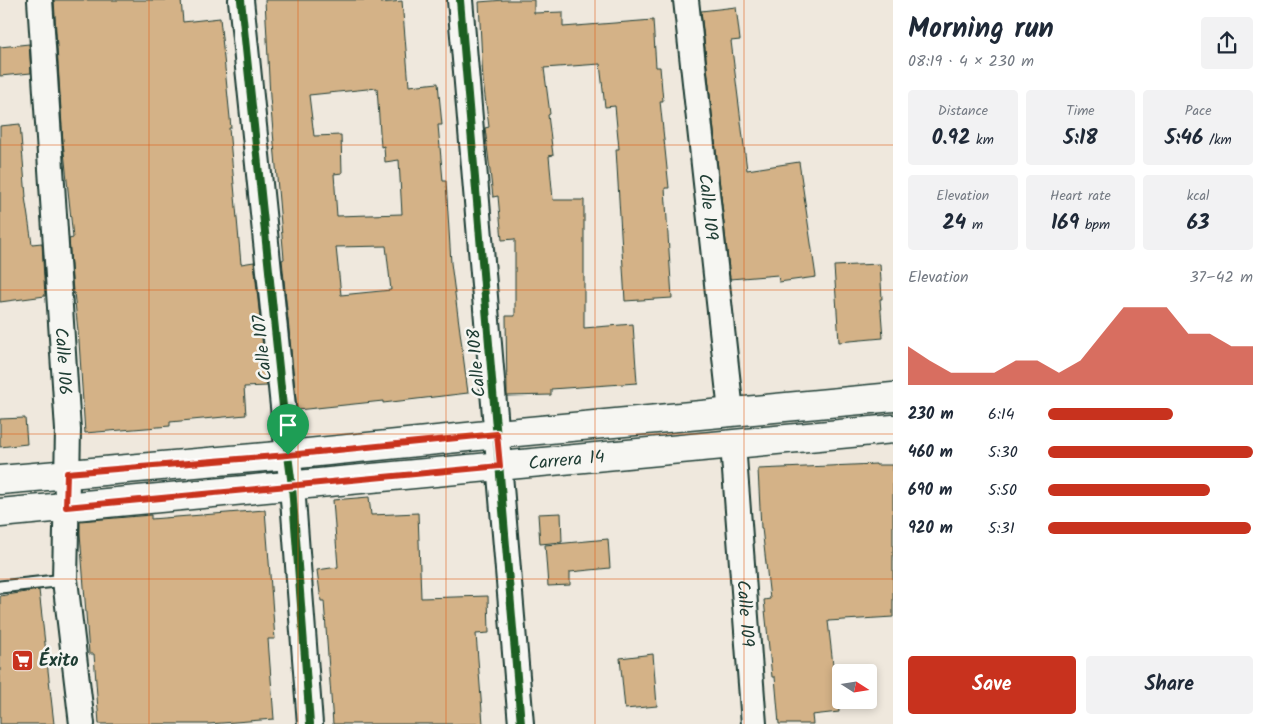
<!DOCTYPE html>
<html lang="en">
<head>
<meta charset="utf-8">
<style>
  :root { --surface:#fff; --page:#f2f2f3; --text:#1f2937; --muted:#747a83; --accent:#c8321e }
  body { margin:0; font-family:Kalam,sans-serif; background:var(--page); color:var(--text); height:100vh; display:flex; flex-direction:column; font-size:19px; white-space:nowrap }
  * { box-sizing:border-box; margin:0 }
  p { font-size:16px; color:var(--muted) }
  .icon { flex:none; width:28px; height:28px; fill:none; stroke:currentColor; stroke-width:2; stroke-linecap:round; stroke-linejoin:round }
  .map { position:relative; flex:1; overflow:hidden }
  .side { display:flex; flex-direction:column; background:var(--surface); width:375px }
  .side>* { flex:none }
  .needle { width:32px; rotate:102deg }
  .buttons { position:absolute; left:832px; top:664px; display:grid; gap:10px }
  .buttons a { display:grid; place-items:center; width:45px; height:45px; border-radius:5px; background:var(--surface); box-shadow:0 2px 8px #0003; font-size:25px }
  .pin { position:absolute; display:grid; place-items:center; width:42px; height:42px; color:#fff; margin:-51px -21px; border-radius:50% 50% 50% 0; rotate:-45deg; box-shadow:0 0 5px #0007 }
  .pin .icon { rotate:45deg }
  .round { display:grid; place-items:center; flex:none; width:52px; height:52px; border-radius:5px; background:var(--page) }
  .head { display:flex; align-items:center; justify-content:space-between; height:85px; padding:0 15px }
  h1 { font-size:28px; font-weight:600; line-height:38px }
  .figures { display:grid; grid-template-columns:repeat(3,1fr); gap:8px; height:85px; padding:5px 15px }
  .figures div { display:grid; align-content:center; border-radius:5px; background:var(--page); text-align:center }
  .figures b { font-size:21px; font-weight:600 }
  .figures small { font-size:14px; font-weight:400 }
  .figures p { font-size:14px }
  .chart { height:140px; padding:10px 15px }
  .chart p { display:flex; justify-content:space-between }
  .chart svg { width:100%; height:90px; margin-top:5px; fill:var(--accent); opacity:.7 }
  .action { display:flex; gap:10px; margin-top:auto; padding:10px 15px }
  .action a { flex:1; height:58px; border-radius:5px; background:var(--accent); color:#fff; font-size:20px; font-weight:600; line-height:58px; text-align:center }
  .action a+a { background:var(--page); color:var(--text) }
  ul { padding:0 15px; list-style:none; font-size:16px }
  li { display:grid; grid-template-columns:80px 60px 1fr; align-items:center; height:38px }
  li i { height:12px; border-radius:6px; background:var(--accent) }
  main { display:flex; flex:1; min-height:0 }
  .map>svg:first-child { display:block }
  .building { fill:#d4b287; stroke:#1f3d34; fill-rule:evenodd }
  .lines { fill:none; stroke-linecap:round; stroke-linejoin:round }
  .lane-casing { stroke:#1f3d34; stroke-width:15 }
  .street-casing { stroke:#1f3d34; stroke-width:28 }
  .primary-casing { stroke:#1f3d34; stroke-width:31 }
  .lane { stroke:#f6f6f2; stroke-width:11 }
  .street { stroke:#f6f6f2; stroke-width:24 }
  .primary { stroke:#f6f6f2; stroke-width:28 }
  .cycleway-casing { stroke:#f6f6f2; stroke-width:11 }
  .cycleway { stroke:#1b5e20; stroke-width:8 }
  .route-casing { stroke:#fff; stroke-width:10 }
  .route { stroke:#c8321e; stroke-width:6 }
  .grid { fill:none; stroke:#de580e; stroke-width:1; stroke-opacity:0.55 }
  .labels { text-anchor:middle; stroke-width:5; stroke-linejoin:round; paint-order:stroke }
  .street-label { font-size:18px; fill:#1f3d34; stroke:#f6f6f2 }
  .poi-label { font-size:18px; font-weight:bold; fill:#1f3d34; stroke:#f6f6f2; text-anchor:start }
</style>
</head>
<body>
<main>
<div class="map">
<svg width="893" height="724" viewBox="0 0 893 724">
  <rect width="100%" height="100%" fill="#efe8dd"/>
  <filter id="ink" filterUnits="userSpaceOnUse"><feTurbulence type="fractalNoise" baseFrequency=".02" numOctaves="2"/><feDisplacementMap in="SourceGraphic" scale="10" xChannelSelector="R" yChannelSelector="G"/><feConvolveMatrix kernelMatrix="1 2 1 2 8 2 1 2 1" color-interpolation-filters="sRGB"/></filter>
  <g filter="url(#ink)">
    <path class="building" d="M54 0H181L183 22 220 18 231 128H229L241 264 254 262 267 386 244 387 246 415 170 422V426L85 433 79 341 74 292H73L69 239 73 238 63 142Z
      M265 0H381V3L402 1 409 86 438 83 442 125H438L443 181H446L451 263 468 393 383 403V401L297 410 282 260 284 259 270 97ZM377 88 381 147 384 146 385 162 399 160 402 214 337 216 334 174 342 173 341 135 314 136 309 95ZM386 246 391 290 341 295 336 247Z
      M504 0H534V13L563 12V27L653 20 656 67H660L663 101H660L669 188H665L672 298 625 301 616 149H619L615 106 605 107 600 64 544 68 550 114 548 115 553 155 549 156 553 200H584V328L633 324 637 383 551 389V395L507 396 506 316H515V239L502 240 498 196 493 197 485 128 489 127 483 81 479 2Z
      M736 7 740 40 731 41 747 170 799 162 816 277 779 282 778 275 730 279 701 11Z
      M29 44 31 73 0 76V47Z
      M20 124 26 197H25L32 244 42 243 45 296 0 302V126Z
      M880 264 882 299H880L883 338 839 342 834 266Z
      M25 418 27 444 0 447V419Z
      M876 464V465H893V617L828 621 834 674H836L839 712 812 715 813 724H779L775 677H772L764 600 770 599 762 528H761L758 469Z
      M369 497 371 515 418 513 421 598 488 596 489 633 476 634 483 724H333L324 601H321L317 570 338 567 333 500Z
      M265 510 275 639H268L274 719 209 724H99L94 654H89L80 533V521L151 515V519Z
      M561 513 562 542 540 544 538 514Z
      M608 539 610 568 570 572V585L548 586 545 545Z
      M39 590 54 724H0V596Z
      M653 654 657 706 625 709 620 658Z"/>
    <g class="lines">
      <defs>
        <path id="lane" d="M0 587 65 580"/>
        <g id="street">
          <path id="s1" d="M40 0 68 430 65 580 82 724"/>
          <path d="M241 0 288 455 292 486 310 724"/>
          <path d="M460 0 521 724"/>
          <path id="s2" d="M686 0 731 412"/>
          <path id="s3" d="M733 444 754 724"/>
        </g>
        <g id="primary">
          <path d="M0 480 288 455 497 434 893 397"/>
          <path id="s4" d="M0 513 893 429"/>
        </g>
      </defs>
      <use href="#lane" class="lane-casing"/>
      <use href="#street" class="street-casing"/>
      <use href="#primary" class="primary-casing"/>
      <use href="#lane" class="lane"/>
      <use href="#street" class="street"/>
      <use href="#primary" class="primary"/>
      <defs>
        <path id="cycleway" d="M241 0 288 455 292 486 310 724
          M460 0 521 724"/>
      </defs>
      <use href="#cycleway" class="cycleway-casing"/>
      <use href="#cycleway" class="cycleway"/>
    </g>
  </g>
  <g class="lines" filter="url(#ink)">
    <defs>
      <path id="route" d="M497 434 500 466 66 507 67 473 288 455Z"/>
    </defs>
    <use href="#route" class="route-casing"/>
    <use href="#route" class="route"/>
  </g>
  <path class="grid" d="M149 0V724M298 0V724M446 0V724M595 0V724M744 0V724M0 145H893M0 290H893M0 434H893M0 579H893"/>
  <defs>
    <symbol id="supermarket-square" viewBox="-11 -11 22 22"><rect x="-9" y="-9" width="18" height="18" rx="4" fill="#c8321e" stroke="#f6f6f2"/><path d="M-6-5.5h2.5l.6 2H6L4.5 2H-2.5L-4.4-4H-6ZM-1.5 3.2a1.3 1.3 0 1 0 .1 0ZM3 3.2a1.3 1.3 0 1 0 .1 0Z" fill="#fff"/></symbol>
  </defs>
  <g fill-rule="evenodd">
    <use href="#supermarket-square" x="10" y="648" width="25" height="25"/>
  </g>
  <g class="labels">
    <g class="street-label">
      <text dy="6" stroke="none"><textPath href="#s2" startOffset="208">Calle 109</textPath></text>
      <text transform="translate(262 348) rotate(-96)" y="6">Calle 107</text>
      <text dy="6" stroke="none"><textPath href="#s1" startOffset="362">Calle 106</textPath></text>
      <text transform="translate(476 363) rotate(-95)" y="6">Calle 108</text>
      <text dy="6" stroke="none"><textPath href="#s4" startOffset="569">Carrera 14</textPath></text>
      <text dy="6" stroke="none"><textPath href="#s3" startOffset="170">Calle 109</textPath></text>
    </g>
    <g class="poi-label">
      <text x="39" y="666">Éxito</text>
    </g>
  </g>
</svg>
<div class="buttons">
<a><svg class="needle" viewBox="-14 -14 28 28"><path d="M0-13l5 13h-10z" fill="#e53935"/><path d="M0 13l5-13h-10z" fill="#747a83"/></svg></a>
</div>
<div class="pin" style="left:288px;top:455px;background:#1e9e55"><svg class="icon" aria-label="arrive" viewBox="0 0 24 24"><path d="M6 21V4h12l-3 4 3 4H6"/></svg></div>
</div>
<section class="side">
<div class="head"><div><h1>Morning run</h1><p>08:19 · 4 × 230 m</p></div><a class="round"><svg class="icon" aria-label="share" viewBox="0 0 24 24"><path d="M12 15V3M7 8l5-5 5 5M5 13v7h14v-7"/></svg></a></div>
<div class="figures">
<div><p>Distance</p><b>0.92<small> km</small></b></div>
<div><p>Time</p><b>5:18</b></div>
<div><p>Pace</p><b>5:46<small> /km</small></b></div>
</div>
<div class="figures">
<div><p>Elevation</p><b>24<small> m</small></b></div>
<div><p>Heart rate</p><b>169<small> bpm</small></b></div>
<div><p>kcal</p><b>63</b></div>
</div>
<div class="chart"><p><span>Elevation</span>37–42 m</p>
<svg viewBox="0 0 160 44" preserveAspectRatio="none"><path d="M0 44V25L10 32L20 38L30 38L40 38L50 32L60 32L70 38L80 32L90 19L100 6L110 6L120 6L130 19L140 19L150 25L160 25V44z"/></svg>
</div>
<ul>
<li><b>230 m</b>6:14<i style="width:61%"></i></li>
<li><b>460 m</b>5:30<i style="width:100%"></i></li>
<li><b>690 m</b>5:50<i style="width:79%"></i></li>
<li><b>920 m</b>5:31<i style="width:99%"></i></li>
</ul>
<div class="action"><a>Save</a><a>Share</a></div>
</section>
</main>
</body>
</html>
